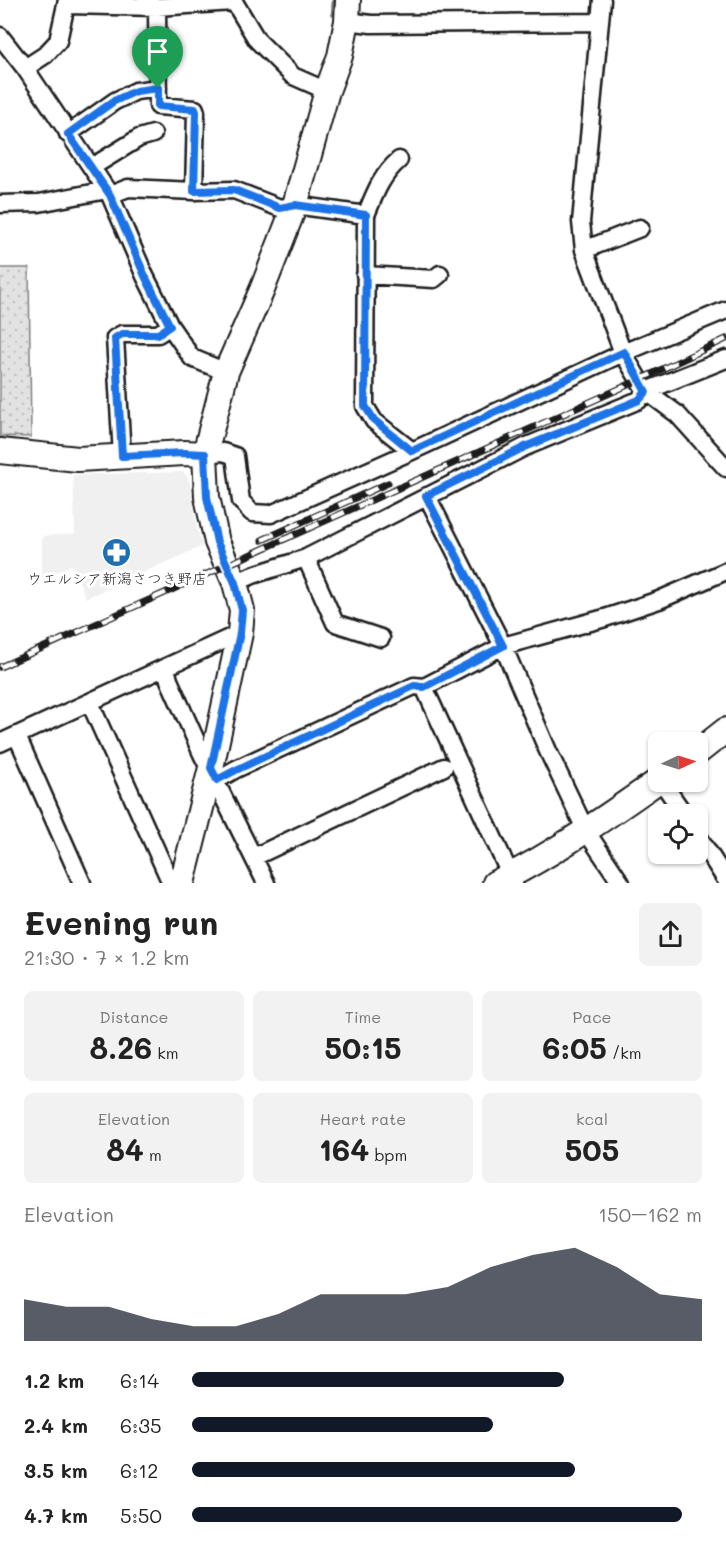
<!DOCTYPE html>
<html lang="en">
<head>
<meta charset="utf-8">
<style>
  :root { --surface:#fff; --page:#f2f2f2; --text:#222; --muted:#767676; --accent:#111827 }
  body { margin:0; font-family:Mali,"Klee One",sans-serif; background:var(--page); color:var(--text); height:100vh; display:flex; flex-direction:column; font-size:22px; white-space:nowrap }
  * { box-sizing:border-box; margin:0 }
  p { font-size:20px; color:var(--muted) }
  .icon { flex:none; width:33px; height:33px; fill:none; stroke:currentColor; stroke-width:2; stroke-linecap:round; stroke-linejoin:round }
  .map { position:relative; height:883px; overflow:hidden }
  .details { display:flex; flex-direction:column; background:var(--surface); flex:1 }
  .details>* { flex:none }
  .needle { width:39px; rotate:86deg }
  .controls { position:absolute; left:648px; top:732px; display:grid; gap:12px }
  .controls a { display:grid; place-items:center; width:60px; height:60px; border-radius:9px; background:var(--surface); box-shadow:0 2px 4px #0004; font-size:30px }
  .pin { position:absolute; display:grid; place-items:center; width:51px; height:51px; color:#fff; margin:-62px -26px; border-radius:50% 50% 50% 0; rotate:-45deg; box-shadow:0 0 6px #0007 }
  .pin .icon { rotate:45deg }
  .round { display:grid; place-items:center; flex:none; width:63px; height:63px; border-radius:9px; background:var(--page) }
  .overview { display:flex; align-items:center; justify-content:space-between; height:102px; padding:0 24px }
  h1 { font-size:33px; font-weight:700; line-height:45px }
  .metrics { display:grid; grid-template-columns:repeat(3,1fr); gap:9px; height:102px; padding:6px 24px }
  .metrics div { display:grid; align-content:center; border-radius:9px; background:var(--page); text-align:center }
  .metrics b { font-size:30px; font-weight:700 }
  .metrics small { font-size:16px; font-weight:400 }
  .metrics p { font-size:16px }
  .chart { height:168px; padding:12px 24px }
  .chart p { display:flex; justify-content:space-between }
  .chart svg { width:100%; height:108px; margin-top:6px; fill:var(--accent); opacity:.7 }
  ul { padding:0 24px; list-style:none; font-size:20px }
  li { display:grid; grid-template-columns:96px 72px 1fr; align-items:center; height:45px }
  li i { height:15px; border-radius:8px; background:var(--accent) }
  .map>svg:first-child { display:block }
  .built { fill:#f0f0f0 }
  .park { fill:url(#park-dots); stroke:#7f7f7f; stroke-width:1.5 }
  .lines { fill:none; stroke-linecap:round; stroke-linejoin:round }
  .stream { stroke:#7a7a7a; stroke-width:4.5 }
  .street-casing { stroke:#1c1c1c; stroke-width:21 }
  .secondary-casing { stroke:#1c1c1c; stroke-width:28 }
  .street { stroke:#fff; stroke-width:16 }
  .secondary { stroke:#fff; stroke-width:24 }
  .rail-casing { stroke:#1c1c1c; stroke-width:7 }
  .rail { stroke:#fff; stroke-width:4.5; stroke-dasharray:14; stroke-linecap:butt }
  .route-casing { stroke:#fff; stroke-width:12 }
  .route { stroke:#1a73e8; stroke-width:8 }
  .labels { text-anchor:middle; stroke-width:6; stroke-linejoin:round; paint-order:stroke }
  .poi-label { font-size:15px; fill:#1c1c1c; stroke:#fff }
</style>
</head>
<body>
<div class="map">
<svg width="726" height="883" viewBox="0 0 726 883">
  <defs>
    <pattern id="park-dots" width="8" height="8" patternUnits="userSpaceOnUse" patternTransform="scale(1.5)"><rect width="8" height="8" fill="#e2e2e2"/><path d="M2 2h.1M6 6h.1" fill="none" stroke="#c1c1c1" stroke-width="1.8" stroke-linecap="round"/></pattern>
  </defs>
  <rect width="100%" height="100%" fill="#fff"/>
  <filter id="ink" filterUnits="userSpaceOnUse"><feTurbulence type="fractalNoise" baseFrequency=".0167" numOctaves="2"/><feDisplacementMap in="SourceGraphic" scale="12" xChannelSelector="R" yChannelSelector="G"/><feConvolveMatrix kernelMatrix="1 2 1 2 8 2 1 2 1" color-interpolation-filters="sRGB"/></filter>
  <g filter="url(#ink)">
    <path class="built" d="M183 472 189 479 197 528 203 546 86 598 72 565 42 578V536L75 534 73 475Z"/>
    <path class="park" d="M0 268H29L31 437 0 436Z"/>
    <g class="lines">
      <path class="stream" d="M333 14 334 0"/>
      <defs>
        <path id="street" d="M233 0 257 40 293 76 327 91
          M602 0 581 222 584 250 623 353 639 380 646 391 677 414 726 468
          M67 5 157 7 233 2
          M157 7 158 106 195 109 196 112 194 191
          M347 21 371 24 599 22
          M0 36 25 68 110 195 145 276 170 326 192 358 226 372
          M25 68 45 55 58 41 67 0
          M68 134 115 101 136 91 158 88
          M92 167 139 138 153 134
          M110 195 128 188 194 191 234 190 280 208 295 205 366 215 365 406 374 421 412 451
          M0 204 39 203 107 190
          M366 215C375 193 381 176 399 160
          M584 250 640 228
          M365 275 434 279 440 274
          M205 454 223 452 235 456 241 501 252 513 271 514 412 451 623 353 726 310
          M122 456 115 338 122 334H158L170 326
          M427 496 503 646 548 751 586 831 621 883
          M306 558 335 623 381 638
          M235 583 253 575 306 558 525 447 639 400 646 391 726 359
          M166 668 169 680 202 754 266 883
          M424 687 503 646 605 618 659 600 726 571
          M90 703 171 883
          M17 736 82 883
          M0 743 240 633
          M217 780 236 769 414 686 424 687 514 883
          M662 782 684 814
          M698 836 726 880
          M254 857 444 767"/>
        <path id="secondary" d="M0 451 78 459 184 453 205 454
          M698 752 726 730
          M182 883 211 768 240 633 242 610 235 583 217 542 207 497 205 454 226 372 262 290 295 205 327 91 340 56 347 21 348 0
          M495 883C553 855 606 817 658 781"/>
      </defs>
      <use href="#street" class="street-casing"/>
      <use href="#secondary" class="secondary-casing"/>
      <use href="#street" class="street"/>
      <use href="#secondary" class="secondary"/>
      <defs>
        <path id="rail" d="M262 540 388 483
          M0 667 639 380 726 339"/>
      </defs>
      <use href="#rail" class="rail-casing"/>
      <use href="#rail" class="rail"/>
    </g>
  </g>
  <g class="lines" filter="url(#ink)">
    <defs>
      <path id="route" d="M158 88V106L195 109 196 112 194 191 234 190 280 208 295 205 366 215 365 406 374 420 412 451 624 352 646 392 639 400 525 447 426 496 503 646 424 687 414 686 236 770 217 780 211 768 240 633 242 610 235 583 217 542 207 497 205 454 184 453 122 456 115 338 122 334H158L170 326 145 276 110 195 68 134 114 101 136 91Z"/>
    </defs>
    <use href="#route" class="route-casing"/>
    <use href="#route" class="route"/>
  </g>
  <defs>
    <symbol id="pharmacy-disc" viewBox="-11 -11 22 22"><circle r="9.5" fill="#1f6fb2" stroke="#fff"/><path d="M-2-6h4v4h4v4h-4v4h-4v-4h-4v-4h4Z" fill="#fff"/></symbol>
  </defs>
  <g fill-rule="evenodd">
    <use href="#pharmacy-disc" x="100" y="536" width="33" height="33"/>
  </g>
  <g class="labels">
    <g class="poi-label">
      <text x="117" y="584">ウエルシア新潟さつき野店</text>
    </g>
  </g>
</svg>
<div class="controls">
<a><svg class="needle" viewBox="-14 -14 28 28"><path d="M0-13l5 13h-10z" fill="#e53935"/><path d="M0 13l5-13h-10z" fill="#767676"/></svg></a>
<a><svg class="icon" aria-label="locate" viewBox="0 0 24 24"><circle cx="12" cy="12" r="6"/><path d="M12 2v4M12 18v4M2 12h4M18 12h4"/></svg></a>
</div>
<div class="pin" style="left:158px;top:88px;background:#1e9e55"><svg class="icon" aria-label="arrive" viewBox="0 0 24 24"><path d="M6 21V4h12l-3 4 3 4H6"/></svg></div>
</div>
<section class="details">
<div class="overview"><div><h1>Evening run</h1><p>21:30 · 7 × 1.2 km</p></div><a class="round"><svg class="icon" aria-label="share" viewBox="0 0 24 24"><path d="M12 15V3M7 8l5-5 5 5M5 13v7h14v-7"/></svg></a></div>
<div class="metrics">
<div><p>Distance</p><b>8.26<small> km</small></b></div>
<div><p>Time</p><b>50:15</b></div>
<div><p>Pace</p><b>6:05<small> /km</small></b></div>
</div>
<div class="metrics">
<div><p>Elevation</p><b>84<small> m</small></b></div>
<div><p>Heart rate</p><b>164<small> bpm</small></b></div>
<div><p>kcal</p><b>505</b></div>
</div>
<div class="chart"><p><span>Elevation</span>150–162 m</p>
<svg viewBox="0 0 160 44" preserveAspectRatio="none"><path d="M0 44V27L10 30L20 30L30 35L40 38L50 38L60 33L70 25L80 25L90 25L100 22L110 14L120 9L130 6L140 14L150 25L160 27V44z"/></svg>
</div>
<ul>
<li><b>1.2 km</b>6:14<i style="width:73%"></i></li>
<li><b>2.4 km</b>6:35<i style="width:59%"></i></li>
<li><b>3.5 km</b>6:12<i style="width:75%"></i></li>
<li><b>4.7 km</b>5:50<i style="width:96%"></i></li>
</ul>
</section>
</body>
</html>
